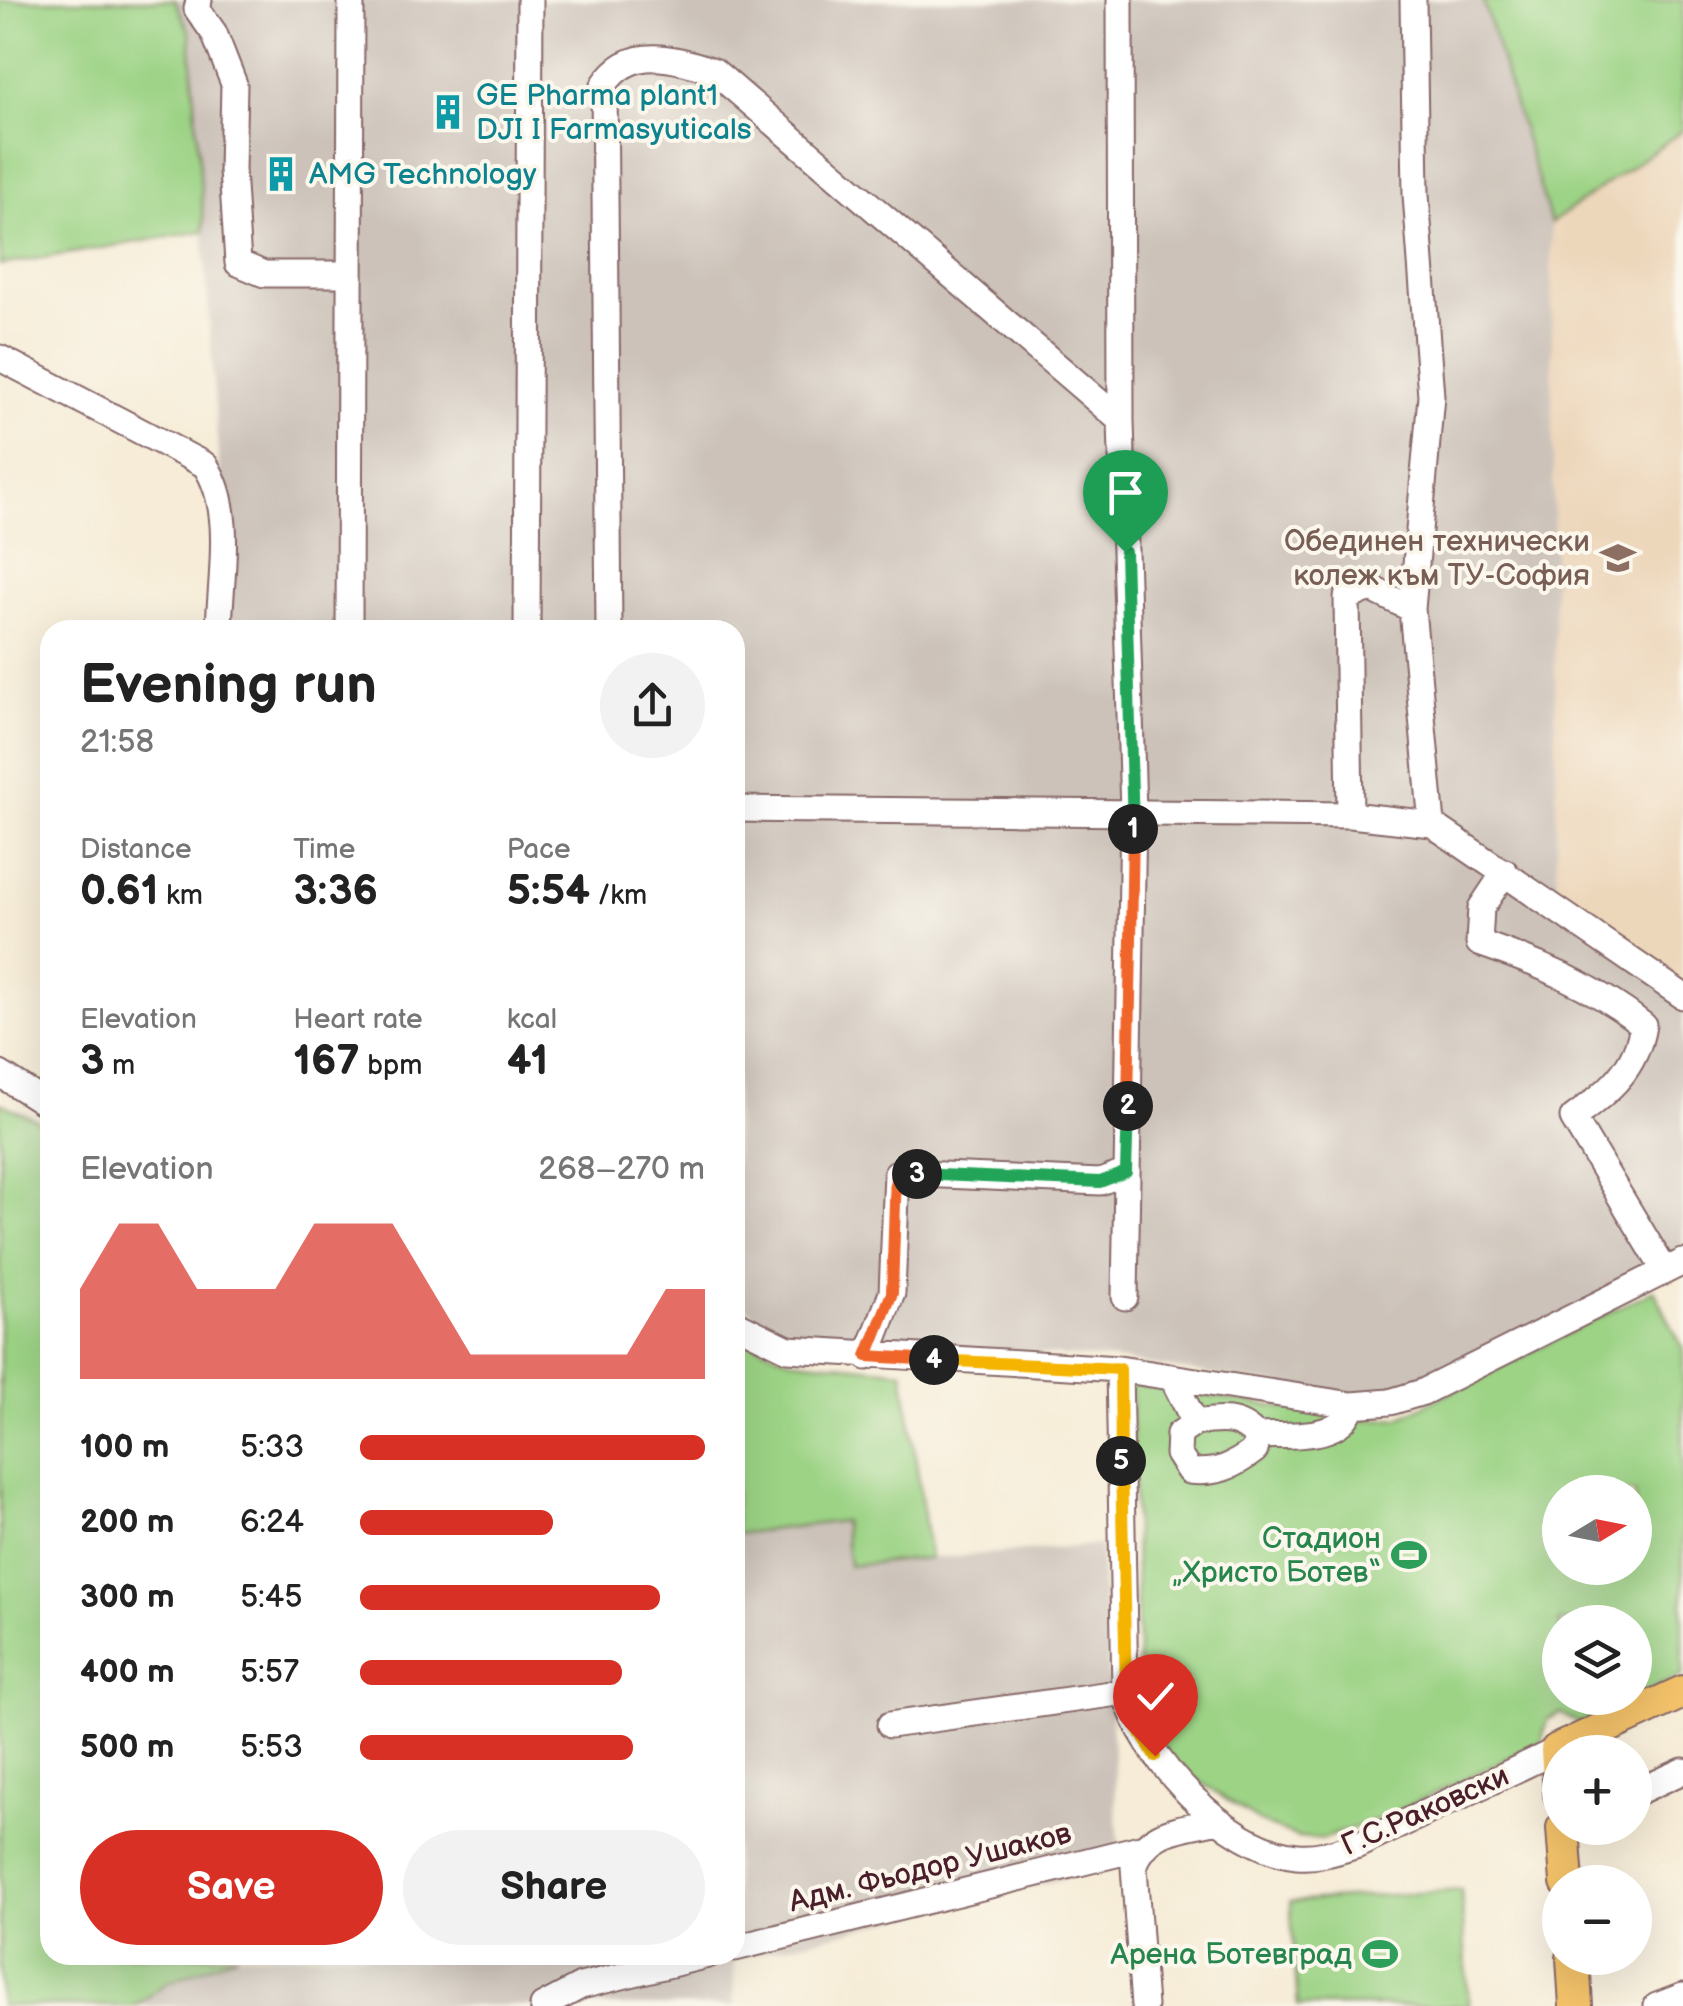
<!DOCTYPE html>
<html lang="en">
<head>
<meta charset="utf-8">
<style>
  :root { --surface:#fff; --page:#f2f2f2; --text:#222; --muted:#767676; --accent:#d93025 }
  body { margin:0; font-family:"Balsamiq Sans",sans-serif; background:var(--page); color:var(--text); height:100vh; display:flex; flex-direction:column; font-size:38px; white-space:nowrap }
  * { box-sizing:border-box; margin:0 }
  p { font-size:32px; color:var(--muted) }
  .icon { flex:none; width:55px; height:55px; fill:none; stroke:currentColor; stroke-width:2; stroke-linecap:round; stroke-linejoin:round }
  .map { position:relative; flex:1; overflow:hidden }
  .panel { position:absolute; left:40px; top:620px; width:705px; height:1345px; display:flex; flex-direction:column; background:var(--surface); border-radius:30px; box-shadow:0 10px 40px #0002 }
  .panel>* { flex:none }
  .needle { width:65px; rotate:80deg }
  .fabs { position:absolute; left:1542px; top:1475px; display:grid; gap:20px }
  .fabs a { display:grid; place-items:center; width:110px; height:110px; border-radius:50%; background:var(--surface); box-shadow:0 10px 40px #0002; font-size:50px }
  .pin { position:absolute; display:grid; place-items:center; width:85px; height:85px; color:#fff; margin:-102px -42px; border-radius:50% 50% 50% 0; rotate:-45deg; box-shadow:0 0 10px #0007 }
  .pin .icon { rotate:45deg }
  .km { position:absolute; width:50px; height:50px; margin:-25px; border-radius:50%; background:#222; color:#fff; font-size:28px; line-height:50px; text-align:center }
  .round { display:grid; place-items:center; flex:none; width:105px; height:105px; border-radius:52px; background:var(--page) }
  .headline { display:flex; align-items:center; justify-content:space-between; height:170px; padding:0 40px }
  h1 { font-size:55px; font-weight:600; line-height:75px }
  .metrics { display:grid; grid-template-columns:repeat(3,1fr); gap:15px; height:170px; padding:10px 40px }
  .metrics div { display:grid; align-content:center }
  .metrics b { font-size:42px; font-weight:600 }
  .metrics small { font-size:28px; font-weight:400 }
  .metrics p { font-size:28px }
  .chart { height:280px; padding:20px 40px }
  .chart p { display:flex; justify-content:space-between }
  .chart svg { width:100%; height:180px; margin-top:10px; fill:var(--accent); opacity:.7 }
  .cta { display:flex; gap:20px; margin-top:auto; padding:20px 40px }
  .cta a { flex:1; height:115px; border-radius:60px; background:var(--accent); color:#fff; font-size:40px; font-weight:600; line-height:115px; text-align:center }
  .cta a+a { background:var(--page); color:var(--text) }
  ul { padding:0 40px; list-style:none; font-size:32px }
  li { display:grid; grid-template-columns:160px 120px 1fr; align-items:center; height:75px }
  li i { height:25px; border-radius:12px; background:var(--accent) }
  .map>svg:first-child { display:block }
  .built { fill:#edd7bb }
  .industrial { fill:#ccc2b9 }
  .green { fill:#9cd385; stroke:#737958; stroke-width:2.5; fill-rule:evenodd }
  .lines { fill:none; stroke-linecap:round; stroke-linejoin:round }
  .minor-casing { stroke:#866767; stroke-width:29 }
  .major-casing { stroke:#866767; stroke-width:36 }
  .minor { stroke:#fff; stroke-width:25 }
  .major { stroke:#f3c26a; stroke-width:32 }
  .split-1-casing { stroke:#fff; stroke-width:20 }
  .split-2-casing { stroke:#fff; stroke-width:20 }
  .split-3-casing { stroke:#fff; stroke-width:20 }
  .split-4-casing { stroke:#fff; stroke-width:20 }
  .split-5-casing { stroke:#fff; stroke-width:20 }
  .split-6-casing { stroke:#fff; stroke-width:20 }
  .split-1 { stroke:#22a559; stroke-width:12 }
  .split-2 { stroke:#f0652b; stroke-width:12 }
  .split-3 { stroke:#22a559; stroke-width:12 }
  .split-4 { stroke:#f0652b; stroke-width:12 }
  .split-5 { stroke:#f5b400; stroke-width:12 }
  .split-6 { stroke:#f5b400; stroke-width:12 }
  .labels { text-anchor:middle; stroke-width:8; stroke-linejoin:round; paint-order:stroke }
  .culture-label { font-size:30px; fill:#0d838f; stroke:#fbf7ec; text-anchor:start }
  .education-label { font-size:30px; fill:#785e54; stroke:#fbf7ec; text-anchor:end }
  .leisure-label { font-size:30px; fill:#27864d; stroke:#fbf7ec; text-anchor:end }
  .street-label { font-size:30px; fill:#4a1f2b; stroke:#fbf7ec }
</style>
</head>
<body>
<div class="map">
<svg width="1683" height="2006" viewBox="0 0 1683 2006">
  <rect width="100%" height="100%" fill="#fbf7ec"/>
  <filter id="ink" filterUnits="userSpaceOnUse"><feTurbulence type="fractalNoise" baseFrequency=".01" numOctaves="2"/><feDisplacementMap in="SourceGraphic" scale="20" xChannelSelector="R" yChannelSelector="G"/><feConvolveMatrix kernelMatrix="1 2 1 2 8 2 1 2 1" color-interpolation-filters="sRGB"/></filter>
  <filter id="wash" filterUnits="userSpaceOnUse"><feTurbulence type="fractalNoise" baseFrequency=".0048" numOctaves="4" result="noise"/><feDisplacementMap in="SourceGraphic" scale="40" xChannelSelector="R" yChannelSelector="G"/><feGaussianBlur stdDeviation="2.25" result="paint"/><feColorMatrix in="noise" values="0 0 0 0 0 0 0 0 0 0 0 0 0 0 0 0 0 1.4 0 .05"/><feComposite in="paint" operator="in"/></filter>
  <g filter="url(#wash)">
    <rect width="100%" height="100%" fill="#f6ecd7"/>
    <path class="built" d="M1683 130V984L1557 892 1551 223Z"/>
    <path class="industrial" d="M175 0H1483L1551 223 1557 909 1683 998V1262L1390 1402 1117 1360 812 1336 766 1322 735 1301V630H219L222 513 190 33Z
      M843 1520 848 1565 1100 1545 1120 1865 734 1959V2006H135L166 1983 237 1955H735V1534Z"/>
    <path class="green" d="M0 0H175L190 33 204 231 0 265Z
      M1483 0H1683V130L1551 223Z
      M0 1103 50 1126V1955H237L166 1983 135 2006H0Z
      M1654 1290 1683 1349V1675L1579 1724 1561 1713 1547 1719 1542 1742 1387 1816 1322 1839 1298 1837 1261 1823 1180 1768 1160 1743 1139 1685 1131 1384 1365 1420 1399 1418ZM1560 1492H1635V1568H1560ZM1560 1622H1635V1698H1560Z
      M735 1335 789 1359 903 1371 930 1558 849 1566 843 1521 735 1534Z
      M1461 1890 1469 2006H1298L1290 1902Z"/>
  </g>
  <g filter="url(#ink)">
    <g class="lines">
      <defs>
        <path id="minor" d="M199 0 197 9 214 33 234 84 232 170 238 263 264 274H350
          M1120 0 1121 421 1133 812 1125 1297
          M1413 0 1416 195 1431 396 1412 609 1432 824
          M0 358 205 465C235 509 220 579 219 630
          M349 630 351 0
          M527 630 530 0
          M609 630 604 85C630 44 674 58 714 71L1121 421
          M735 809 1350 815 1432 824 1683 996
          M1350 815 1347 598 1370 588 1412 609
          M1505 872 1481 908 1479 943C1537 963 1595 986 1643 1025 1636 1070 1608 1092 1573 1118L1665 1271
          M0 1074 50 1106
          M735 1323 788 1349 1119 1369 1352 1405 1390 1402 1423 1392 1683 1262
          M867 1357 892 1293 897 1173 1100 1182 1127 1172
          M1119 1369 1125 1692C1142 1758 1227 1849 1297 1856 1318 1858 1338 1851 1358 1845L1557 1750
          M1172 1377 1195 1423C1220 1419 1239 1417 1256 1436L1255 1450C1233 1467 1216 1474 1189 1471L1178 1454 1179 1434 1195 1423
          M1256 1436C1287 1434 1342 1442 1352 1405
          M890 1725 1125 1692
          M1635 1793 1683 1771
          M735 1948 1140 1848
          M543 2006 581 1986 708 1955
          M1144 2006 1134 1867C1146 1828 1183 1829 1218 1820
          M1657 2006 1683 1996"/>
        <path id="major" d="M1560 1794 1557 1750 1683 1692
          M1563 1828 1567 1882
          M1573 1958 1576 2006"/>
      </defs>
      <use href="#minor" class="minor-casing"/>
      <use href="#major" class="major-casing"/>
      <use href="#minor" class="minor"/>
      <use href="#major" class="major"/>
    </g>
  </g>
  <g class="lines" filter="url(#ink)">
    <defs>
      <path id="split-1" d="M1125 552 1133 829"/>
      <path id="split-2" d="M1128 1106 1133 829"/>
      <path id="split-3" d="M917 1174 1100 1182 1126 1172 1128 1106"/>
      <path id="split-4" d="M917 1174 896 1172 892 1293 867 1356 934 1360"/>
      <path id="split-5" d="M934 1360 1120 1369 1121 1461"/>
      <path id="split-6" d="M1121 1461 1126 1692 1138 1728 1155 1756"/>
    </defs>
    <use href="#split-1" class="split-1-casing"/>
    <use href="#split-2" class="split-2-casing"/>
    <use href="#split-3" class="split-3-casing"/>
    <use href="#split-4" class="split-4-casing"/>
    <use href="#split-5" class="split-5-casing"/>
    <use href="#split-6" class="split-6-casing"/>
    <use href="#split-1" class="split-1"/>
    <use href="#split-2" class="split-2"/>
    <use href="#split-3" class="split-3"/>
    <use href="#split-4" class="split-4"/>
    <use href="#split-5" class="split-5"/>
    <use href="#split-6" class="split-6"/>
  </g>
  <defs>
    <symbol id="building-bare" viewBox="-9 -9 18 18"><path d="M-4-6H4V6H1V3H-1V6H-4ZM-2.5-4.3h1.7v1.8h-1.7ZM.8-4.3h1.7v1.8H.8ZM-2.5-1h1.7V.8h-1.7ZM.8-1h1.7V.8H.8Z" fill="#0f9aa8" stroke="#fbf7ec" stroke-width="2.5" paint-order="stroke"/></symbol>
    <symbol id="university-bare" viewBox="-9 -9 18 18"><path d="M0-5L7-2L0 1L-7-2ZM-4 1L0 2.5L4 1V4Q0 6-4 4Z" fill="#8d6e63" stroke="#fbf7ec" stroke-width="2.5" paint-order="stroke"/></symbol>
    <symbol id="stadium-bare" viewBox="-9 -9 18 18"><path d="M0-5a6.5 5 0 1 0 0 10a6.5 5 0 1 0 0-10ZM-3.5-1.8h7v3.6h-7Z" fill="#2e9e5b" stroke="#fbf7ec" stroke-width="2.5" paint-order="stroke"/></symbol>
  </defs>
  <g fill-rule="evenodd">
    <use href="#building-bare" x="423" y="87" width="50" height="50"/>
    <use href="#building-bare" x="256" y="149" width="50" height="50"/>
    <use href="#university-bare" x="1593" y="533" width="50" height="50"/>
    <use href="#stadium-bare" x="1384" y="1530" width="50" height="50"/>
    <use href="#stadium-bare" x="1355" y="1929" width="50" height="50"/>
  </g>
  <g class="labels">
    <g class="culture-label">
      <text x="476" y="105">GE Pharma plant1<tspan x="476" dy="34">DJI I Farmasyuticals</tspan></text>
      <text x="309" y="184">AMG Technology</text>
    </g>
    <g class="education-label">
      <text x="1590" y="551">Обединен технически<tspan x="1590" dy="34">колеж към ТУ-София</tspan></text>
    </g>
    <g class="leisure-label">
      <text x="1381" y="1548">Стадион<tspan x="1381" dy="34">„Христо Ботев“</tspan></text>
      <text x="1352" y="1964">Арена Ботевград</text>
    </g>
    <g class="street-label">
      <text transform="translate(1425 1810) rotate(-24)" y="10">Г.С.Раковски</text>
      <text transform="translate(930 1867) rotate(-14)" y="10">Адм. Фьодор Ушаков</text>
    </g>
  </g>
</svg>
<div class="fabs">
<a><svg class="needle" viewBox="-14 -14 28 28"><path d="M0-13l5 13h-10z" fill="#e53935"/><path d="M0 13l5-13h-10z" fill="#767676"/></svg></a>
<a><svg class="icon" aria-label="layers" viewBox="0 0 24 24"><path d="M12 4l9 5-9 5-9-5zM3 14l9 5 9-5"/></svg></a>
<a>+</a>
<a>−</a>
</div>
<div class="pin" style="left:1125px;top:552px;background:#1e9e55"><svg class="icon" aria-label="arrive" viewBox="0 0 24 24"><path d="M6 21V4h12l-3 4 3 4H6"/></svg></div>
<div class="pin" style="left:1155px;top:1756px;background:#d93025"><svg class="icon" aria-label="check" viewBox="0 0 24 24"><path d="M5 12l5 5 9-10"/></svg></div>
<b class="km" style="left:1133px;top:829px">1</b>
<b class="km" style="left:1128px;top:1106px">2</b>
<b class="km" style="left:917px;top:1174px">3</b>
<b class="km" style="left:934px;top:1360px">4</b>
<b class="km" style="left:1121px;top:1461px">5</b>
<section class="panel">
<div class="headline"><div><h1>Evening run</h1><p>21:58</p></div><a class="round"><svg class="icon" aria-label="share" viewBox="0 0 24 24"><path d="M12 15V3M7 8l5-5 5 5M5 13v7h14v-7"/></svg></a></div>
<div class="metrics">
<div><p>Distance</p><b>0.61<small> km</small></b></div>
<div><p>Time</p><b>3:36</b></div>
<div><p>Pace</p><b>5:54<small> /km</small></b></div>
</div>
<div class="metrics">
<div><p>Elevation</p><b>3<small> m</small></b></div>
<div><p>Heart rate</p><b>167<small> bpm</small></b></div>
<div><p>kcal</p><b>41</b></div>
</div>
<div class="chart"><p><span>Elevation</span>268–270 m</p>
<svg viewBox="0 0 160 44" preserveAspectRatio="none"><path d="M0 44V22L10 6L20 6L30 22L40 22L50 22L60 6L70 6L80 6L90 22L100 38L110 38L120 38L130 38L140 38L150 22L160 22V44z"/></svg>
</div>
<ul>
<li><b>100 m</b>5:33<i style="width:100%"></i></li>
<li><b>200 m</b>6:24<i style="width:56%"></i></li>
<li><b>300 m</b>5:45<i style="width:87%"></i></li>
<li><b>400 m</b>5:57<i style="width:76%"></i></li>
<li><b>500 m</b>5:53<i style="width:79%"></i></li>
</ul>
<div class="cta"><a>Save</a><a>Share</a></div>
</section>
</div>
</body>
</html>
